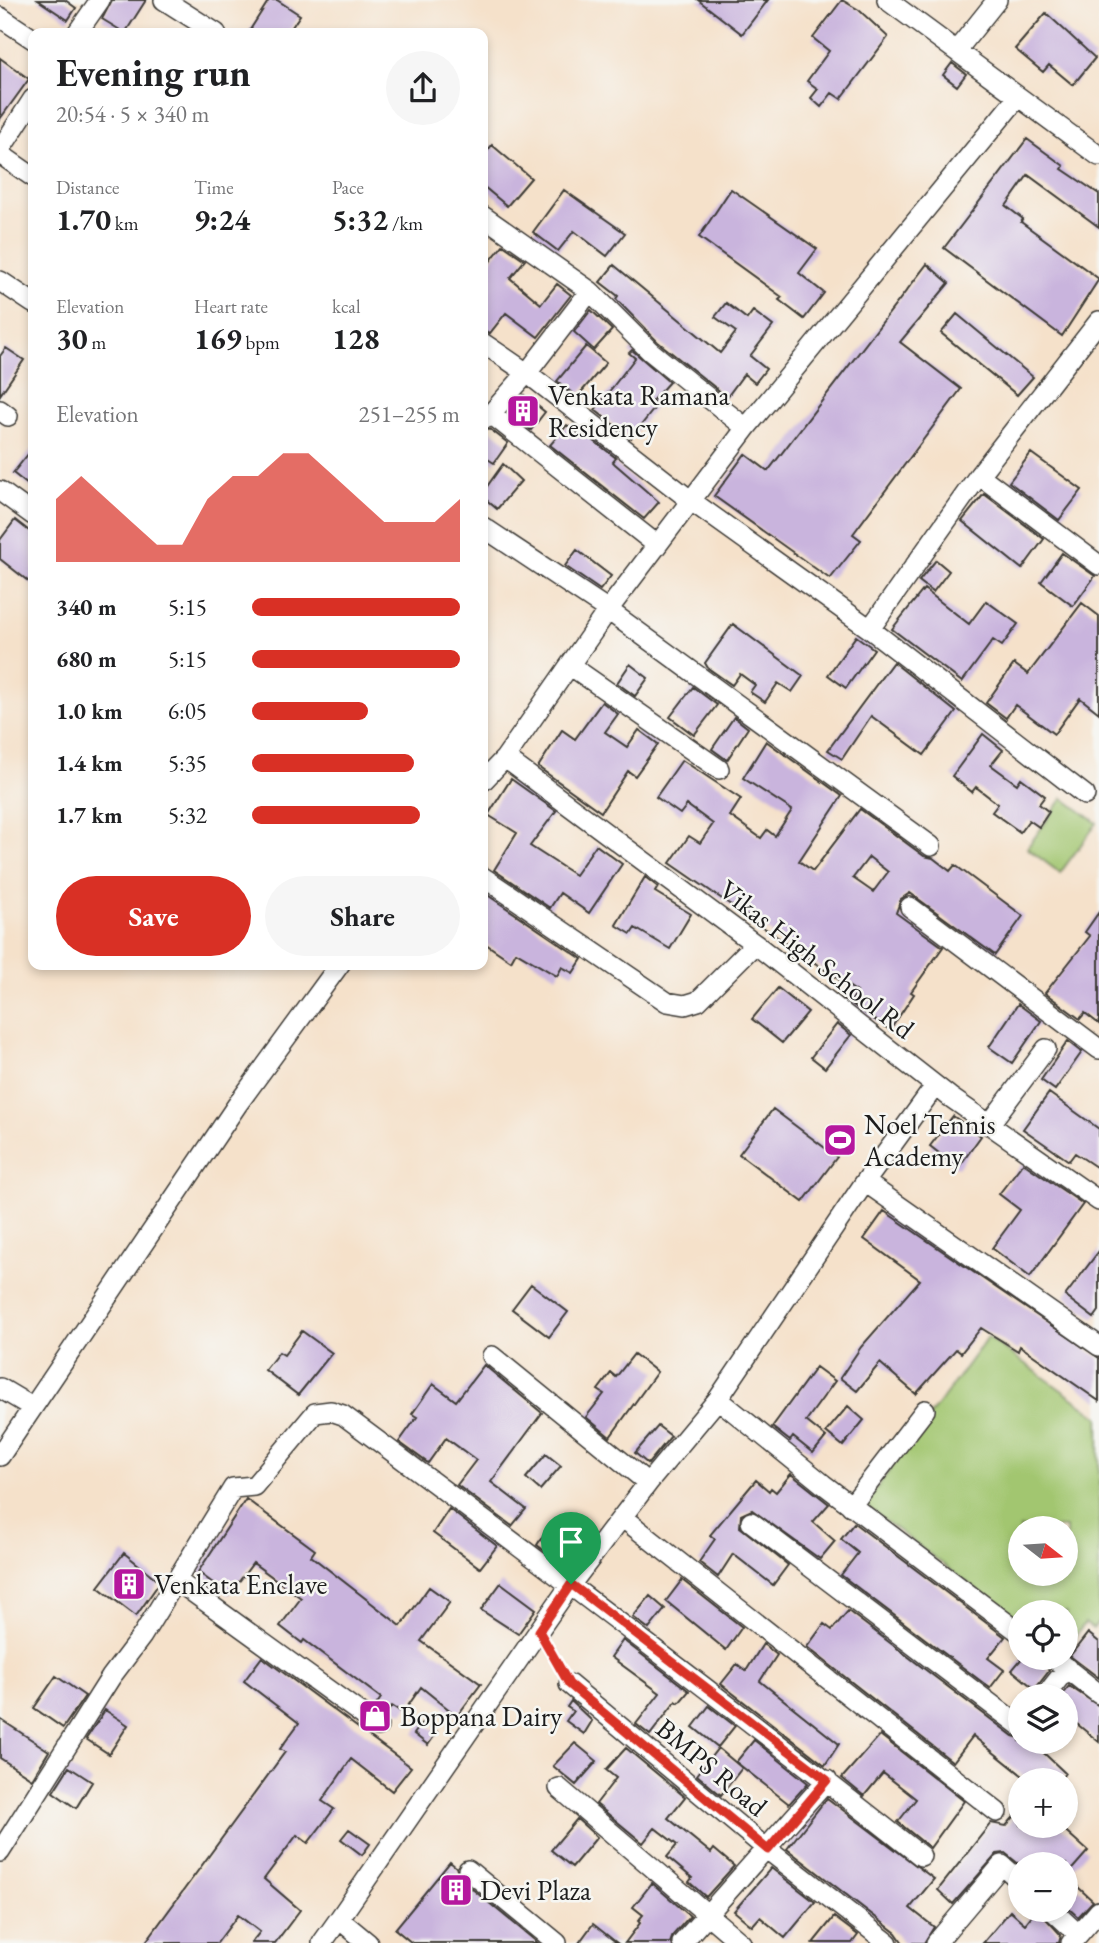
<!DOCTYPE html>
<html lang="en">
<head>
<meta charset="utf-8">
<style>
  :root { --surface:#fff; --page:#f6f6f6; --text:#202124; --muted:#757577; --accent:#d93025 }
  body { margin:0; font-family:"EB Garamond",serif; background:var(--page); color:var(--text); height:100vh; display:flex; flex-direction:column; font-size:26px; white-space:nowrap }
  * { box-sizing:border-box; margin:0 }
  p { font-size:23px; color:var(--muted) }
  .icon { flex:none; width:38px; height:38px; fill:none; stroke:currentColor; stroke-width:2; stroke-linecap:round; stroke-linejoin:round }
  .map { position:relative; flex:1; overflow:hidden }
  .details { position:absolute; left:28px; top:28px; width:460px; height:942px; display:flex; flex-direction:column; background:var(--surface); border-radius:14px; box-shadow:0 4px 10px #0003 }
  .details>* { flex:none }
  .needle { width:46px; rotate:107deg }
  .buttons { position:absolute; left:1008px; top:1516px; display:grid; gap:14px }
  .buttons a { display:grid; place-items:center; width:70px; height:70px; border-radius:50%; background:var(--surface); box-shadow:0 4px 10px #0003; font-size:35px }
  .pin { position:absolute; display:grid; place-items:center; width:60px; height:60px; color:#fff; margin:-72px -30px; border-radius:50% 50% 50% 0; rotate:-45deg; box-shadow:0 0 7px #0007 }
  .pin .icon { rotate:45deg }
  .round { display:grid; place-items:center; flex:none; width:74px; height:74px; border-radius:37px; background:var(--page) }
  .head { display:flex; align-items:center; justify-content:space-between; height:119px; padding:0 28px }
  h1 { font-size:38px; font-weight:700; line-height:52px }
  .stats { display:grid; grid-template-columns:repeat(3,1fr); gap:10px; height:119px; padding:7px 28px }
  .stats div { display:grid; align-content:center }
  .stats b { font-size:30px; font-weight:700 }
  .stats small { font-size:19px; font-weight:400 }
  .stats p { font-size:19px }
  .chart { height:196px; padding:14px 28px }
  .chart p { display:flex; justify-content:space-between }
  .chart svg { width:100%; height:126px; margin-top:7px; fill:var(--accent); opacity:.7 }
  .cta { display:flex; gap:14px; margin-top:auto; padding:14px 28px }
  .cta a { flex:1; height:80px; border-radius:42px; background:var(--accent); color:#fff; font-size:28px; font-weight:700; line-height:80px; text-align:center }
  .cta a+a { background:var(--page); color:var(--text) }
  ul { padding:0 28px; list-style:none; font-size:23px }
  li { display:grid; grid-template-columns:112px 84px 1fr; align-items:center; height:52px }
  li i { height:18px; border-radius:9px; background:var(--accent) }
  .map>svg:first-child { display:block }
  .green { fill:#a2c670; stroke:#5f7146; stroke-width:2; fill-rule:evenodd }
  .building { fill:#c9b4dd; fill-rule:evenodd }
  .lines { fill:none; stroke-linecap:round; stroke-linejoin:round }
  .minor-casing { stroke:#3d3a36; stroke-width:22 }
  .path { stroke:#3d3a36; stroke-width:2.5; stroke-dasharray:2 5; stroke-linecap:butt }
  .minor { stroke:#fff; stroke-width:19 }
  .route-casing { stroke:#fff; stroke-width:14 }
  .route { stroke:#d93025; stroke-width:9 }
  .labels { text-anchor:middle; stroke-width:5; stroke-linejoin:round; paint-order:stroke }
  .poi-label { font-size:28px; fill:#1c1c1c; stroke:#f6f6f2; text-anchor:start }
  .street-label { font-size:28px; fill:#1c1c1c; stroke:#f6f6f2 }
</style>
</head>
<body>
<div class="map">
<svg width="1099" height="1943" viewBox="0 0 1099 1943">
  <rect width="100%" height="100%" fill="#f6f6f2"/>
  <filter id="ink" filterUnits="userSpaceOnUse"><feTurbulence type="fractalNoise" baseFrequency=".0143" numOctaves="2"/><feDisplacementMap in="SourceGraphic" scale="14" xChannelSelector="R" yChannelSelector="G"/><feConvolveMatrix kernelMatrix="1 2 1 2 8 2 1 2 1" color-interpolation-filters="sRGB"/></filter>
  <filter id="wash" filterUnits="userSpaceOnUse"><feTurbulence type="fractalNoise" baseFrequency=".00686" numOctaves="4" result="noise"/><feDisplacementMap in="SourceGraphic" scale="28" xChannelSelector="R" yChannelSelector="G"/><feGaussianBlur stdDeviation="1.57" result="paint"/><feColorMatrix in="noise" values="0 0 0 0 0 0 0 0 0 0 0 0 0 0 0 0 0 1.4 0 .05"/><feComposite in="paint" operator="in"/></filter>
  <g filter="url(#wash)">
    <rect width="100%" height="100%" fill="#f5e1ca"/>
    <path class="green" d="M1063 798 1097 823 1060 873 1027 848Z
      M988 1337 1099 1417V1621L1093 1629 1085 1623 1066 1649V1612H1020V1622L864 1505ZM1020 1528H1066V1573H1020Z"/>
    <g id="blocks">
      <path class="building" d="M38 0H65L76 8 68 20Z
        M112 0H146L125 33 102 19Z
        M269 0H277L300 15 288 33H248Z
        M698 0H768L742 34Z
        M842 0 859 10 888 37 841 99 832 93 821 107 811 98 818 89 807 81 829 51 813 38Z
        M1046 13 1095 58 1073 85 1049 65 1043 72 1015 49Z
        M0 58 29 79 0 119Z
        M952 63 966 74 957 86 943 75Z
        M1027 139 1064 166 1062 169 1099 194V227L1028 175 1006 206 1023 219 1021 222 1099 279 1062 336 944 248Z
        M492 145 531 178 507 206 483 186V157Z
        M731 189 817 249 799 273 824 293 804 319 779 300 782 297 699 237Z
        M564 190 625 233 607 256 574 231 558 251 533 232Z
        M503 245 525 260 510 278 541 304 557 284 571 295 538 337 506 313 490 333 483 331V259L488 264Z
        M927 264 949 283 900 342 961 389 853 534 861 540 830 579 714 496 745 454 768 471Z
        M614 265 720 353 736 332 715 317 726 303 747 319 753 311 773 326 750 356 766 369 755 383 744 374 727 397 658 342 616 299 618 296 600 282Z
        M591 310 612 330 594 350 574 332Z
        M957 314 1033 377 1017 395 941 333Z
        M586 346 606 363 577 397 557 381Z
        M6 348 24 360 0 395V356Z
        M632 350 669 382 652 401 657 405 631 438 595 410 635 358 629 353Z
        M524 395 545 412 531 430 509 412Z
        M567 425 578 433 580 430 616 458 613 462 615 464 659 502 644 519 550 445Z
        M483 429 491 430 508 443 494 463 483 456Z
        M33 448V489L13 473Z
        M1031 453 1082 490 1059 520 1009 482Z
        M503 464 521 481 497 509 483 497V492Z
        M984 494 1044 539 1022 569 962 521Z
        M15 520 33 534V585L0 559V540Z
        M577 550 611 576 600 590 565 566Z
        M1062 553 1095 576 1073 606 1041 582Z
        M936 560 949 571 933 592 919 581Z
        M924 589 969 624 986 601 1018 624 1002 646 993 640 962 682 892 629Z
        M1082 603 1099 616V713L1080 698 1054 734 1015 705 1006 718 986 703 1014 664 1028 674Z
        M733 624 803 676 792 692 778 683 765 702 750 692 755 685 740 674 732 685 708 668 705 663Z
        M856 636 874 649 846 688 828 675Z
        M893 662 956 712 924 755 871 716 842 759 828 750Z
        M630 664 648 678 635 696 617 683Z
        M693 687 717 705 694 735 670 717Z
        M602 702 618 714 605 732 627 747 639 730 658 744 635 776 628 771 601 812 538 767 562 730 575 739Z
        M734 717 748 728 727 760 712 749Z
        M983 734 1003 750 991 765 1017 784 1021 778 1045 796 1039 804 1049 812 1039 827 1029 820 1020 832 992 812 998 804 976 787 972 792 952 776Z
        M766 741 842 796 799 861 813 871 860 809 924 856 933 858 950 871 955 865 1023 916 995 955 910 893 901 899 896 913 943 947 911 992 914 994 890 1030 850 1003 857 992 670 863 689 836 700 843 713 824 687 805 680 814 656 797 682 760 741 799 730 816 761 838 767 830 775 836 792 810 743 778ZM869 857 888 872 873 892 853 878Z
        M511 779 556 811 530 846 575 875 596 845 622 864 589 913 560 893 550 908 494 870 517 833 488 815Z
        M645 877 658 887 655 892 691 914 670 949 635 928 631 934 616 925Z
        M483 892 582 959 573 973 562 967 557 976 516 952 511 961 483 942Z
        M1099 912V1024L1085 1013 1080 1019 1045 993 1090 936 1085 932Z
        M778 988 808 1012 782 1043 752 1019Z
        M1018 1004 1041 1021 1012 1063 989 1047Z
        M837 1024 851 1035 825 1068 811 1057Z
        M1068 1041 1082 1052 1055 1090 1041 1080Z
        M1049 1093 1099 1129V1169L1075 1153 1069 1161 1023 1129Z
        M773 1109 837 1157 803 1202 739 1154Z
        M953 1116 981 1136 958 1168 930 1146Z
        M1023 1163 1083 1204 1030 1277 992 1248 1020 1210 999 1194Z
        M884 1211 1099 1358V1401L1020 1346 1018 1351 981 1328 961 1353 956 1349 916 1394 880 1363 857 1391 840 1378 861 1347 920 1280 864 1239Z
        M1099 1251V1311L1094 1318 1065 1296Z
        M531 1284 568 1312 549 1337 512 1309Z
        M302 1331 332 1353 298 1395 265 1370 279 1352 284 1355Z
        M634 1354 657 1372 610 1437 586 1417 604 1394 598 1390 611 1373 616 1377Z
        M484 1365 542 1413 491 1482 526 1509 512 1526 457 1485 476 1460 446 1438 428 1463 399 1442 417 1417 412 1414 433 1384 456 1401Z
        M816 1367 835 1381 806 1421 826 1437 813 1453 793 1437 790 1441 772 1427Z
        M848 1406 864 1420 843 1446 826 1432Z
        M658 1426 671 1436 648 1464 635 1453Z
        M546 1454 561 1466 540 1490 526 1478Z
        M791 1474 829 1504 813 1522 835 1541 820 1559 752 1510 741 1515 740 1527 788 1565 773 1585 733 1554 718 1577 699 1562 715 1539 710 1535 756 1480 769 1491 771 1488 776 1492Z
        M246 1499 315 1550 311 1556 401 1626 429 1587 450 1602 421 1641 481 1684 457 1716 421 1687 403 1713 392 1706 385 1716 374 1708 381 1698 304 1640 302 1643 280 1626 301 1598 253 1563 229 1595 198 1572Z
        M449 1509 497 1546 480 1568 433 1533Z
        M552 1522 581 1543 565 1566 537 1545Z
        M854 1523 1005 1637 988 1658 1004 1670 990 1688 841 1575 858 1553 841 1539Z
        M124 1553 160 1582 136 1616 98 1587Z
        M682 1580 742 1627 726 1650 666 1601Z
        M501 1583 536 1609 518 1634 481 1610Z
        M650 1596 665 1609 649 1629 633 1617Z
        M848 1611 1013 1736 1020 1738V1741H1028L1046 1755 1065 1773 1060 1780H1028L973 1736 953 1762 807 1647 824 1624 832 1630Z
        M1088 1633 1099 1642V1678L1070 1656Z
        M623 1640 689 1691 679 1703 676 1701 650 1735 636 1724 660 1693 611 1657Z
        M763 1644 777 1655 760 1681 839 1744 825 1765 721 1684 737 1664 746 1671Z
        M262 1657 411 1767 392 1791 351 1759 322 1801 334 1809 308 1843 297 1835 264 1879 300 1910 275 1943H251L260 1932 238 1915 217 1943H145L285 1752 280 1749 299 1723 244 1681Z
        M1023 1657H1040L1049 1671 1035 1689 1012 1670Z
        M56 1676 85 1696 63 1728 34 1708Z
        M1069 1686 1099 1706V1742L1066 1715V1696H1061Z
        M571 1701 592 1721 584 1734 566 1721 573 1711 567 1707Z
        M709 1706 735 1726 718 1747 693 1727Z
        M105 1710 128 1725 109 1754 86 1739Z
        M0 1719 49 1751 32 1779 0 1758Z
        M423 1722 437 1732 428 1745 414 1734Z
        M880 1735 964 1801 930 1848 898 1822 916 1799 883 1773 864 1796 842 1778Z
        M754 1740 808 1783 789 1804 736 1762Z
        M575 1743 597 1761 576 1785 553 1766Z
        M626 1748 685 1797 668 1818 711 1853 714 1849 734 1866 706 1897 689 1882 692 1878 667 1857 677 1845 655 1828 643 1843 596 1804 616 1778 606 1770Z
        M718 1748 742 1768 721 1795 697 1775Z
        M69 1767 92 1782 76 1808 53 1792Z
        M827 1798 934 1879 910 1908 934 1927 924 1943H903L896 1933 787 1849Z
        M1020 1810V1825H1059L1088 1851 1066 1876V1864L1020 1865 1005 1853 997 1854 953 1904 938 1890 991 1823 1006 1826Z
        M577 1819 597 1837 572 1867 551 1850Z
        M349 1829 370 1844 362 1855 341 1839Z
        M450 1862 456 1867 460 1879 538 1943H412L395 1929Z
        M771 1868 815 1902 785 1938 760 1917 752 1926 734 1911Z
        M1066 1876 1093 1901 1078 1917 1066 1906Z
        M652 1883 690 1916 673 1935 670 1943H625L640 1923 638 1921 643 1915 633 1907Z
        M1037 1909 1061 1935 1059 1943H983L1010 1911 1025 1924Z
        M834 1917 858 1935 852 1943H813Z
        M593 1924 617 1943H579Z"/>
    </g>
  </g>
  <g filter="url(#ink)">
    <use href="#blocks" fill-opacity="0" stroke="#3d3a36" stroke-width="2"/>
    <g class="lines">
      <defs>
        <path id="minor" d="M164 0 216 33
          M887 0 1099 156
          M0 17 33 39
          M77 33 100 0
          M957 50 997 0
          M0 150 33 99
          M0 154 33 177
          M483 216 590 291 650 351 746 428
          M0 281 33 303
          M483 343 527 373 690 500 870 629 1085 795
          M0 410 8 416
          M491 414 657 545
          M487 418 527 373 590 291
          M979 475 1099 565
          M0 491 33 515
          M483 527 608 610 931 846
          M870 629 979 475 1099 321
          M571 666 719 769
          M505 758 755 944 950 1097 1099 1201
          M483 781 505 758 608 610 746 428 1017 98
          M483 877 667 1002 685 1005 698 1001 755 944
          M910 907 1099 1049
          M935 1086 865 1182 1099 1346
          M989 1125 1046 1049
          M0 1388 32 1407
          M718 1399 823 1484 1020 1633
          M0 1456 237 1105 340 964
          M648 1483 718 1399 865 1182
          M851 1506 925 1410
          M623 1518 997 1812
          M751 1522 1020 1726
          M176 1580 378 1726
          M1052 1657 1099 1694
          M569 1684 768 1850 888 1943
          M1045 1696 1067 1668
          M559 1788 741 1943
          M0 1852 111 1677 142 1636 233 1488 254 1486 315 1413 331 1411 343 1415C538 1560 731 1705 921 1856
          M468 1870 557 1943
          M1051 1909 1078 1934
          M339 1919 571 1584 648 1483 492 1356
          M322 1943 339 1919 368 1943
          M682 1943 827 1780
          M936 1943 1002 1865 1020 1881
          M1071 1943 1099 1911"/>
      </defs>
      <use href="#minor" class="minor-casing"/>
      <path class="path" d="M548 1647 561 1668"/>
      <use href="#minor" class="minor"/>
    </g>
  </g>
  <g class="lines" filter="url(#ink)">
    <defs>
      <path id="route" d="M571 1584 827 1780 768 1850 569 1684 539 1631Z"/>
    </defs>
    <use href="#route" class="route-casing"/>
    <use href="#route" class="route"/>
  </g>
  <defs>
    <symbol id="building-square" viewBox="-11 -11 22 22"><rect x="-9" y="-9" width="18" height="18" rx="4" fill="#b5179e" stroke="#f6f6f2"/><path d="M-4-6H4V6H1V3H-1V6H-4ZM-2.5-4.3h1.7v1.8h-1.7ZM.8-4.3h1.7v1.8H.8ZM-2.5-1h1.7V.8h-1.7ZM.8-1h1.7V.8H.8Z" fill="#fff"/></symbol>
    <symbol id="stadium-square" viewBox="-11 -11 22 22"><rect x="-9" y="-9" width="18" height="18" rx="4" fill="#b5179e" stroke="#f6f6f2"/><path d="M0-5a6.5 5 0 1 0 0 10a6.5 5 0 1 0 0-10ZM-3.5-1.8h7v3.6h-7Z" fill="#fff"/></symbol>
    <symbol id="shop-square" viewBox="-11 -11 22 22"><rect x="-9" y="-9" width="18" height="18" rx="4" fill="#b5179e" stroke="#f6f6f2"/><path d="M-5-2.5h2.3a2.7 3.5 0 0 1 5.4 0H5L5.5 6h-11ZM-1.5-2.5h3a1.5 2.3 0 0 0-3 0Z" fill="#fff"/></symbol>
  </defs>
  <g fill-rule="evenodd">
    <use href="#building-square" x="504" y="392" width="38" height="38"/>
    <use href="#stadium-square" x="821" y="1121" width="38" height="38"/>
    <use href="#building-square" x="110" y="1565" width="38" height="38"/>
    <use href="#shop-square" x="356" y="1697" width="38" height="38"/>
    <use href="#building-square" x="437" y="1871" width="38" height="38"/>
  </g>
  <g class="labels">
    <g class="poi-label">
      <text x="548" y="405">Venkata Ramana<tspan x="548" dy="32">Residency</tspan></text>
      <text x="864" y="1134">Noel Tennis<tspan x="864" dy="32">Academy</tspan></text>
      <text x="154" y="1594">Venkata Enclave</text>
      <text x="400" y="1726">Boppana Dairy</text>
      <text x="480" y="1900">Devi Plaza</text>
    </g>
    <g class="street-label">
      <text transform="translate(817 959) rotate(38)" y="10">Vikas High School Rd</text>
      <text transform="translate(712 1767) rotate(40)" y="10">BMPS Road</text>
    </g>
  </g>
</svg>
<div class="buttons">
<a><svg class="needle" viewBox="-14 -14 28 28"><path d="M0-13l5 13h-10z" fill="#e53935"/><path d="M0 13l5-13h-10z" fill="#757577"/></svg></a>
<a><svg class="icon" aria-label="locate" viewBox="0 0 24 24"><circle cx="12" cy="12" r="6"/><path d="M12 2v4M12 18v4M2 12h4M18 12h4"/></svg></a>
<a><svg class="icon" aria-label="layers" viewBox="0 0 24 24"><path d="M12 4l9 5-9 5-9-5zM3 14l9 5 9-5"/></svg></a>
<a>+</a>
<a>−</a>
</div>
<div class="pin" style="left:571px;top:1584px;background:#1e9e55"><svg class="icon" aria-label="arrive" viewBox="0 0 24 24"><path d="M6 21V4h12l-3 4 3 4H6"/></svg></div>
<section class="details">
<div class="head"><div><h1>Evening run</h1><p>20:54 · 5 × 340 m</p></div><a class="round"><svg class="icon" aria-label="share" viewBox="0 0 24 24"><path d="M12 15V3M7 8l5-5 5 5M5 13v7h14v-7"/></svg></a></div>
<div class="stats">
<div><p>Distance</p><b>1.70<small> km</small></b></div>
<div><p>Time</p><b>9:24</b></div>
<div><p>Pace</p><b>5:32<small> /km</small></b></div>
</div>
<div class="stats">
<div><p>Elevation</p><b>30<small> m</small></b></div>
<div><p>Heart rate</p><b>169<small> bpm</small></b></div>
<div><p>kcal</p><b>128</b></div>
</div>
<div class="chart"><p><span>Elevation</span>251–255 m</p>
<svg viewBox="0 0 160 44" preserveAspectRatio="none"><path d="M0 44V22L10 14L20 22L30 30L40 38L50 38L60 22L70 14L80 14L90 6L100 6L110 14L120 22L130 30L140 30L150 30L160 22V44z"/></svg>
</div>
<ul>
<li><b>340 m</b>5:15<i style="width:100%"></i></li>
<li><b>680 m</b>5:15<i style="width:100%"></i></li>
<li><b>1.0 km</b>6:05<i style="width:56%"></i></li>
<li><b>1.4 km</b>5:35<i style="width:78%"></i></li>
<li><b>1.7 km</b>5:32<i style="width:81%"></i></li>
</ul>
<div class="cta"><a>Save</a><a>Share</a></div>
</section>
</div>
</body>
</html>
